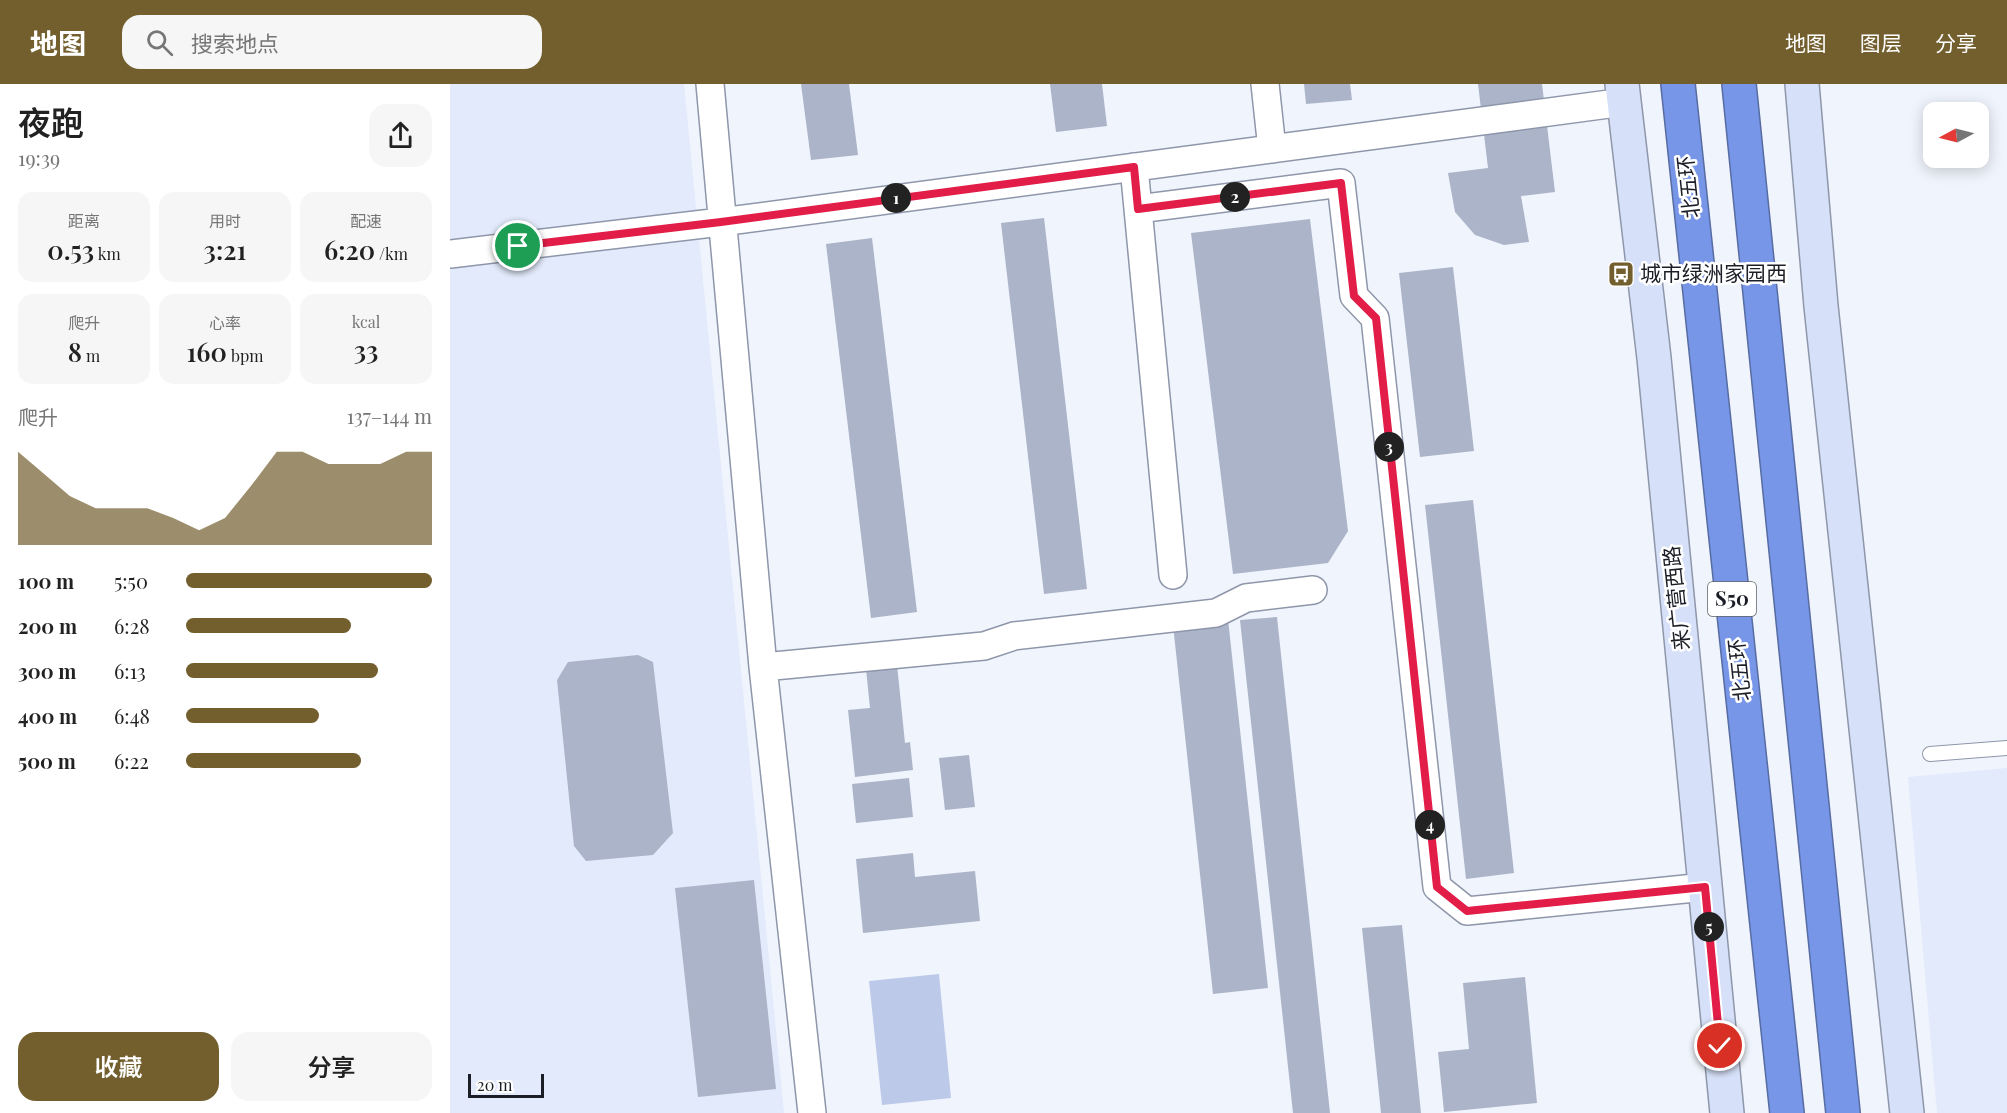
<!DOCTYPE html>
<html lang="zh">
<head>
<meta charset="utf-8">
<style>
  :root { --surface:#fff; --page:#f6f6f6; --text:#222; --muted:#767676; --accent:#735f2e }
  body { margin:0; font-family:"Playfair Display","Noto Sans SC",serif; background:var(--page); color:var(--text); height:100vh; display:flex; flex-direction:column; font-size:22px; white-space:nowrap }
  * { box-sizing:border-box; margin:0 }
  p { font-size:20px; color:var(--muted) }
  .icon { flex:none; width:33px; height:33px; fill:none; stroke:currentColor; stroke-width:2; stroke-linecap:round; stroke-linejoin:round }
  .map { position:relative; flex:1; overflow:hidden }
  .panel { display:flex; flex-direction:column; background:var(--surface); width:450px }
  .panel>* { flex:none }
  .needle { width:39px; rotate:263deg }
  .buttons { position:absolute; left:1473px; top:18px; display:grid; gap:12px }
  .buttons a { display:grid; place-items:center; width:66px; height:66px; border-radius:12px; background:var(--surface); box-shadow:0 3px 15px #0003; font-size:30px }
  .scale { position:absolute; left:18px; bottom:15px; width:76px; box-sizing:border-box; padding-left:6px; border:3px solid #1b1e26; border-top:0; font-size:16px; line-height:21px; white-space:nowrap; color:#1b1e26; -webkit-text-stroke:4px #fff; paint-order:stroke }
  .pin { position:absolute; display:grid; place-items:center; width:51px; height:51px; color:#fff; margin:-26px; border:3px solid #fff; border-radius:50%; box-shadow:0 2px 6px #0007 }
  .km { position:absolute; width:30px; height:30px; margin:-15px; border-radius:50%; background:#222; color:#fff; font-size:16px; line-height:30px; text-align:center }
  .round { display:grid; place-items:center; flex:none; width:63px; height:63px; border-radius:18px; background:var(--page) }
  .headline { display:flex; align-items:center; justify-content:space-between; height:102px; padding:0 18px }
  h1 { font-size:33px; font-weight:600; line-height:45px }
  .metrics { display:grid; grid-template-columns:repeat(3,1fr); gap:9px; height:102px; padding:6px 18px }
  .metrics div { display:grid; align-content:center; border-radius:15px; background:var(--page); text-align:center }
  .metrics b { font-size:26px; font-weight:600 }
  .metrics small { font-size:16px; font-weight:400 }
  .metrics p { font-size:16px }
  .chart { height:168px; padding:12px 18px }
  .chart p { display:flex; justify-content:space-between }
  .chart svg { width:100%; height:108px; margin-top:6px; fill:var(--accent); opacity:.7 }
  .primary-button { display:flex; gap:12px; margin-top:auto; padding:12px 18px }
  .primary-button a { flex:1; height:69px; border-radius:18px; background:var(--accent); color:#fff; font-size:24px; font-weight:600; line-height:69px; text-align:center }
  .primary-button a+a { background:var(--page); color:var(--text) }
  ul { padding:0 18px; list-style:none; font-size:20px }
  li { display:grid; grid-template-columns:96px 72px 1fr; align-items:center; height:45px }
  li i { height:15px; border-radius:8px; background:var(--accent) }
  header { display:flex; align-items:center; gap:36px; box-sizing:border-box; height:84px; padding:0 30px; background:var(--accent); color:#fff }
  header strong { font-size:28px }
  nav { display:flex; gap:33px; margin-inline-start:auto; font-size:21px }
  .search { width:420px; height:54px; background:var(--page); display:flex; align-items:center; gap:15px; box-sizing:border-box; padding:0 21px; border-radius:18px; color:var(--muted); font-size:22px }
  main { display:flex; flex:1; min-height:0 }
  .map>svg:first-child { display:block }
  .built { fill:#e2eafb }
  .pitch { fill:#bcc9e9 }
  .building { fill:#abb4c8 }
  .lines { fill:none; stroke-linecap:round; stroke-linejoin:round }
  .lane-casing { stroke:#8e96aa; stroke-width:16 }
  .street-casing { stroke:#8e96aa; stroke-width:30 }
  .secondary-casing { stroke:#8e96aa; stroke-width:36 }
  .highway-casing { stroke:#576ca3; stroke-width:36 }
  .lane { stroke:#fff; stroke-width:14 }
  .street { stroke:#fff; stroke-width:27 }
  .secondary { stroke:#d6e0f8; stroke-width:33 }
  .highway { stroke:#7896e7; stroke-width:33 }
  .route-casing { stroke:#fff; stroke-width:12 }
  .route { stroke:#e11d48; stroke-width:8 }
  .labels { text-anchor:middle; stroke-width:5; stroke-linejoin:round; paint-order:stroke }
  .shield { fill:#fff; stroke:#5f6267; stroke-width:1.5 }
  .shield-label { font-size:20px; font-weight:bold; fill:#1b1e26 }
  .street-label { font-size:21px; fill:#1b1e26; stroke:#fff }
  .poi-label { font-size:21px; fill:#1b1e26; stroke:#fff; text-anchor:start }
</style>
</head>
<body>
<header>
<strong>地图</strong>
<div class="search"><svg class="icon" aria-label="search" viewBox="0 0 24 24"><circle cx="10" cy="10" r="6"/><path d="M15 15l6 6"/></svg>搜索地点</div>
<nav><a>地图</a><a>图层</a><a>分享</a></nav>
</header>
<main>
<section class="panel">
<div class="headline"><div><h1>夜跑</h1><p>19:39</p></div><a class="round"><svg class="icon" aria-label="share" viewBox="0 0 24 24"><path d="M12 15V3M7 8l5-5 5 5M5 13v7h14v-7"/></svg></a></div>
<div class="metrics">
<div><p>距离</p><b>0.53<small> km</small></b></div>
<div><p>用时</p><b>3:21</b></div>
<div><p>配速</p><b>6:20<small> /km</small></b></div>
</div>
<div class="metrics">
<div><p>爬升</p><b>8<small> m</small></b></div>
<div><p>心率</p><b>160<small> bpm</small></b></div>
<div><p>kcal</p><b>33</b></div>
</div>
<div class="chart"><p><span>爬升</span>137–144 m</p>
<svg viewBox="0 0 160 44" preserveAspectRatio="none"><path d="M0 44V6L10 15L20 24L30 29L40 29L50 29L60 33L70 38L80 33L90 20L100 6L110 6L120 11L130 11L140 11L150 6L160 6V44z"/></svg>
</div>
<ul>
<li><b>100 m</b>5:50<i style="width:100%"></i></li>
<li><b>200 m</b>6:28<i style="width:67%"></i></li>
<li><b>300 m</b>6:13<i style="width:78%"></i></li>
<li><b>400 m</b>6:48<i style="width:54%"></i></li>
<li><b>500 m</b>6:22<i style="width:71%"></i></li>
</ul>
<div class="primary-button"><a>收藏</a><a>分享</a></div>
</section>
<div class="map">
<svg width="1557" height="1029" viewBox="0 0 1557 1029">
  <rect width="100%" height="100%" fill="#f0f4fc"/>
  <path class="built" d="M0 0H234L334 1029H0Z
    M1557 684V1029H1487L1458 693Z"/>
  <path class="pitch" d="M489 890 501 1014 432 1021 419 897Z"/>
  <path class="building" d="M351 0H399L408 71 361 76Z
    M600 0H652L657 42 606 48Z
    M854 0H900L902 16 856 20Z
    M1028 0H1092L1105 108 1071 112 1079 158 1054 161 1025 151 1005 128 998 89 1038 84Z
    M594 134 637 505 594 510 551 139Z
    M860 135 898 447 878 479 783 490 741 149Z
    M422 154 467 528 421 534 376 160Z
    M1003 183 1024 367 970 373 949 189Z
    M1023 416 1064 789 1016 795 975 421Z
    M827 533 880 1029H843L790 536Z
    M778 535 818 904 763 910 723 541Z
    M188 571 203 578 223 749 203 771 136 777 124 762 107 596 118 578Z
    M446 571 455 659 460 658 463 686 405 693 398 626 420 624 415 575Z
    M519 671 525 723 495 726 489 674Z
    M459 694 463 733 406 739 402 700Z
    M463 769 465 793 525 787 530 837 413 849 406 775Z
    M304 796 326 1005 248 1013 225 804Z
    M952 841 971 1029H931L912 844Z
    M1075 893 1087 1019 994 1028 988 968 1019 965 1013 899Z"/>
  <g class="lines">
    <defs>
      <path id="lane" d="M1480 670 1557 664"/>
      <path id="street" d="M260 0 313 583 362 1029
        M815 0 822 65
        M684 83 723 491
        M688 125 891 99 904 212 925 234 987 803 1017 827 1255 803
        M0 170 271 138 1174 18
        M313 583 534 562 564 552 766 529 796 514 863 506"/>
      <path id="secondary" d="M1172 0 1204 274 1277 1029
        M1352 0 1371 222 1457 1029"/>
      <path id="highway" d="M1228 0 1337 1029
        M1289 0 1393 1029"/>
    </defs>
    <use href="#lane" class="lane-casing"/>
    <use href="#street" class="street-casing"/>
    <use href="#secondary" class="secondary-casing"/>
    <use href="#highway" class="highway-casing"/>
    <use href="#lane" class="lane"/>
    <use href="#street" class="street"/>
    <use href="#secondary" class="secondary"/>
    <use href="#highway" class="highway"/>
  </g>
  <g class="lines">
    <defs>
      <path id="route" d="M68 162 271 138 684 83 688 125 891 99 904 212 926 234 987 803 1017 827 1255 803 1270 962"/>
    </defs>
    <use href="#route" class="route-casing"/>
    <use href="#route" class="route"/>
  </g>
  <defs>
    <symbol id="bus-square" viewBox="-11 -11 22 22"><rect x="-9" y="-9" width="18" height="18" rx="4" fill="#735f2e" stroke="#fff"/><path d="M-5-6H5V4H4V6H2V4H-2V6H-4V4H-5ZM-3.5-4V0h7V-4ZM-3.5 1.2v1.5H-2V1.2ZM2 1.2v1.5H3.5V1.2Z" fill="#fff"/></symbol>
  </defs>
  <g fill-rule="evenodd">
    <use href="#bus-square" x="1156" y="175" width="30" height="30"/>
  </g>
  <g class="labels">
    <rect class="shield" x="1258" y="498" width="48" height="34" rx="4.5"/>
    <g class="shield-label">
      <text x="1282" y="522">S50</text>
    </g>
    <g class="street-label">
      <text transform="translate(1239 103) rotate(-96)" y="7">北五环</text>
      <text transform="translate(1227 514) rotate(-96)" y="7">来广营西路</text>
      <text transform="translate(1290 586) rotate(-96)" y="7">北五环</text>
    </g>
    <g class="poi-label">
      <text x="1190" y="197">城市绿洲家园西</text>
    </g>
  </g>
</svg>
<div class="buttons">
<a><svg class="needle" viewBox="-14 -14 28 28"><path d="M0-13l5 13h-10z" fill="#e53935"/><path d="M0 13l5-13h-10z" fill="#767676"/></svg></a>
</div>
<div class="scale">20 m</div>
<div class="pin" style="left:68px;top:162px;background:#1e9e55"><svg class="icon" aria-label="arrive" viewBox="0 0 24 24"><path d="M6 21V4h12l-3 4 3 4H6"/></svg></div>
<div class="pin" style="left:1270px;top:962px;background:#d93025"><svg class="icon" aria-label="check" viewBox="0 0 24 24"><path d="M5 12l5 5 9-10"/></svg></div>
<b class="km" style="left:446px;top:114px">1</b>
<b class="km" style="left:785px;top:113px">2</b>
<b class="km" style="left:939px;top:363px">3</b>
<b class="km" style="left:980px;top:741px">4</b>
<b class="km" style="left:1259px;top:843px">5</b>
</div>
</main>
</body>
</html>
